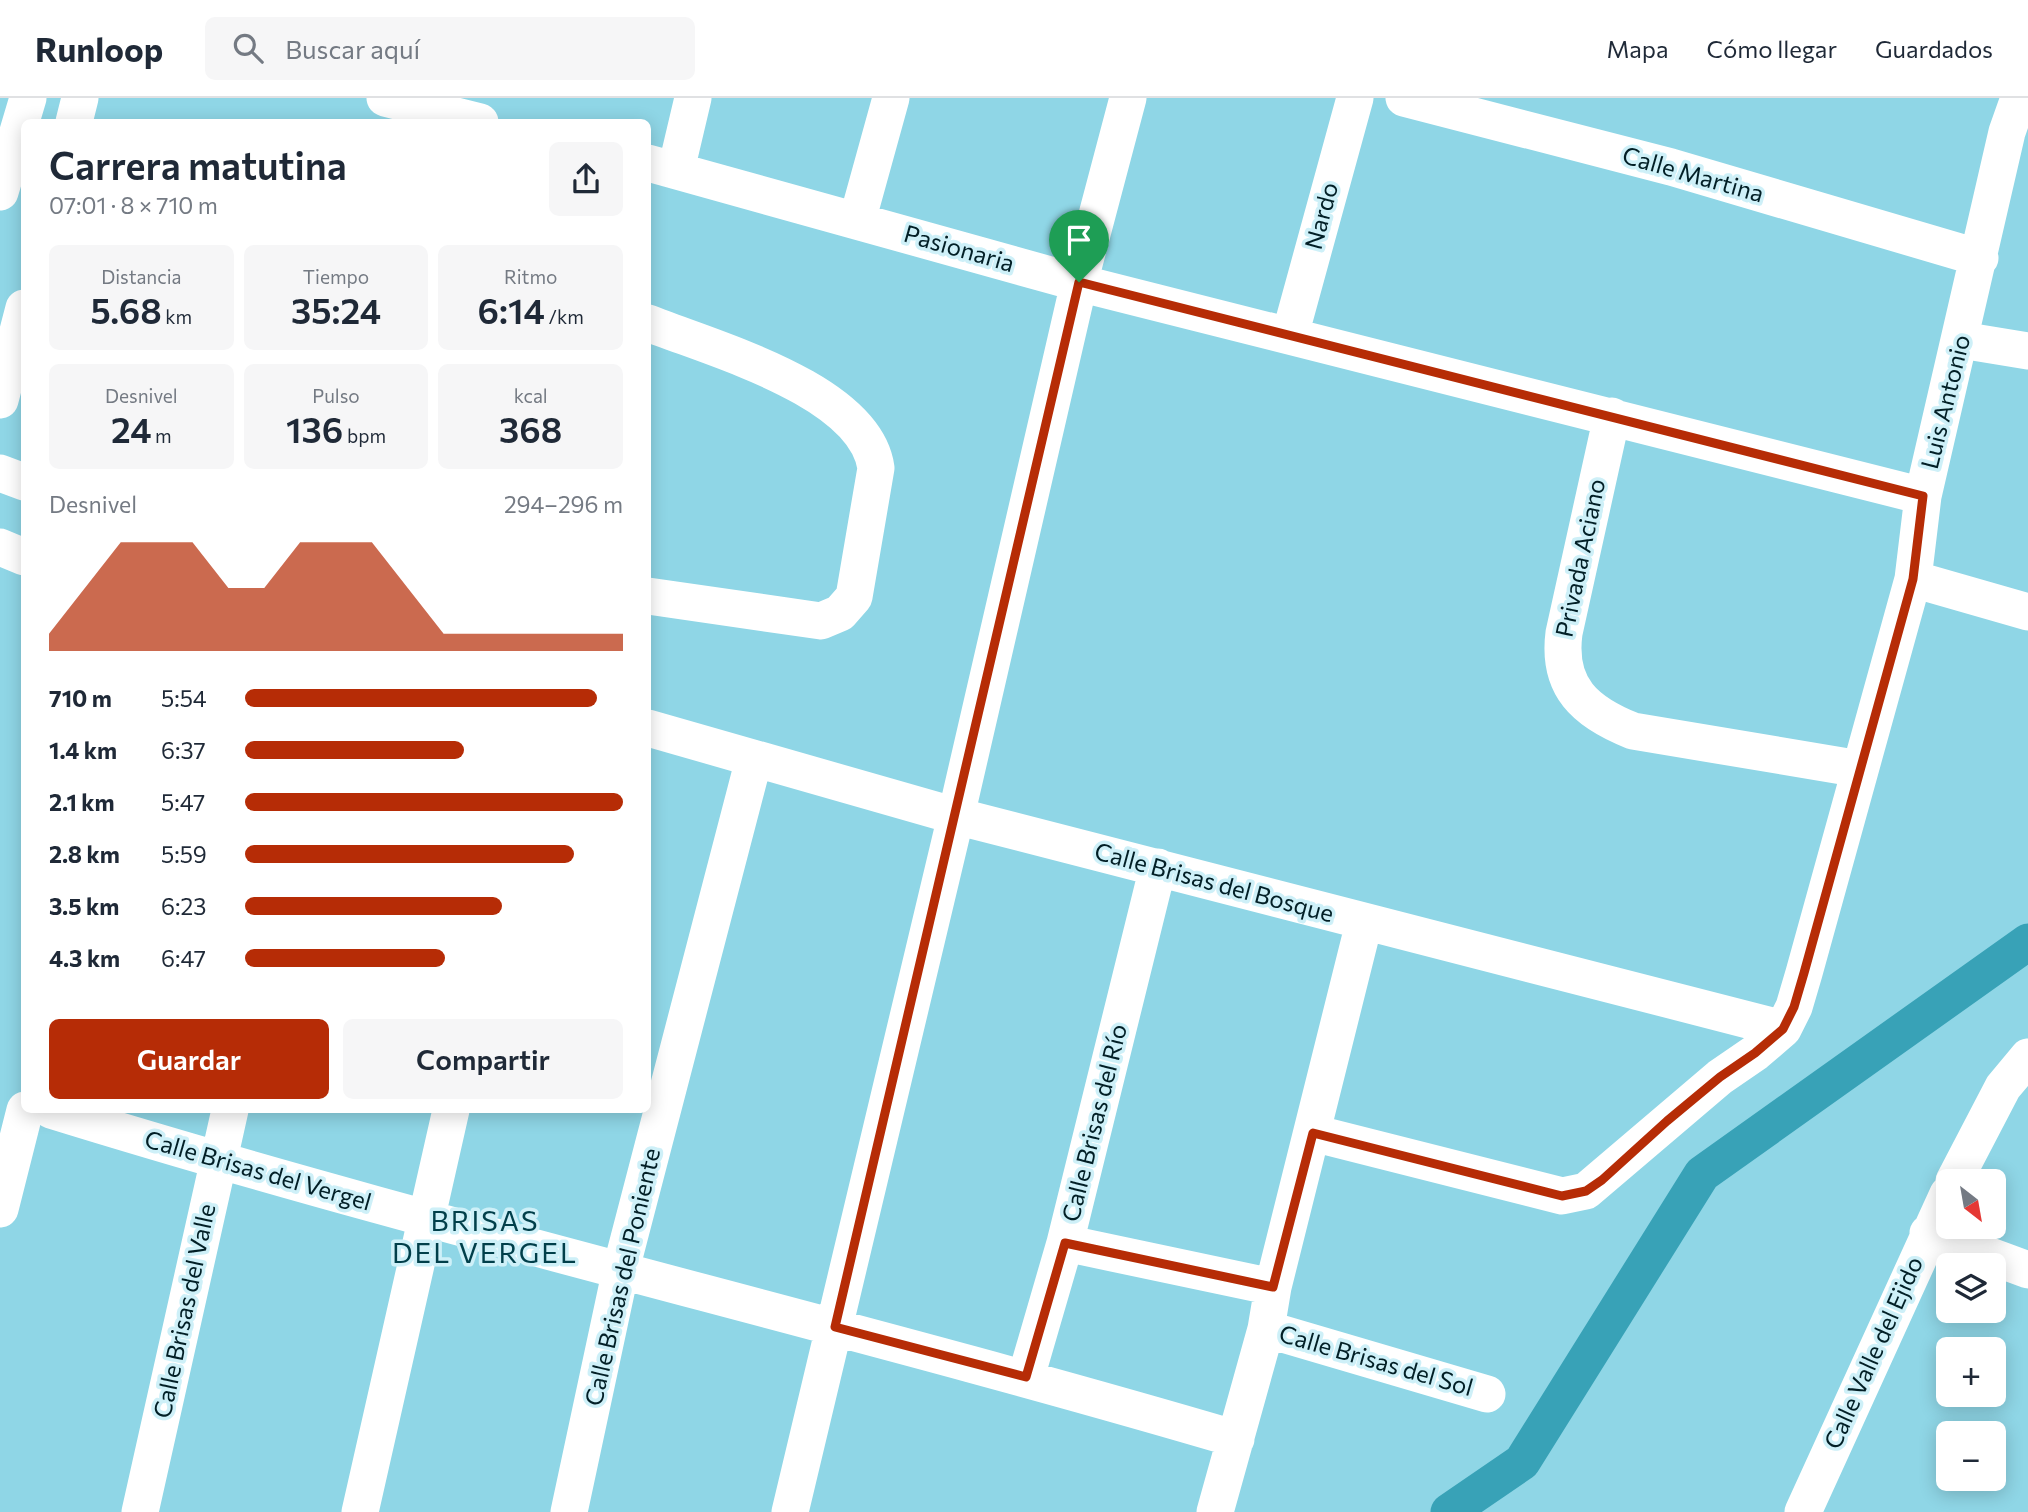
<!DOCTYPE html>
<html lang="es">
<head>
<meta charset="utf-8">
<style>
  :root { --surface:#fff; --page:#f6f6f7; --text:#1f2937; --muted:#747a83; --line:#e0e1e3; --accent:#b62c06 }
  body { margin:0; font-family:Commissioner,sans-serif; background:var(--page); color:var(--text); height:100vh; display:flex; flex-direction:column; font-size:26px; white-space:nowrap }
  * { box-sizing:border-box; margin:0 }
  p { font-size:23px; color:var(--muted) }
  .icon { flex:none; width:38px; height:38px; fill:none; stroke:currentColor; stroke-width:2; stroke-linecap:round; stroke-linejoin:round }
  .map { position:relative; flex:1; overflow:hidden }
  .details { position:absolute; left:21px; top:21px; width:630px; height:994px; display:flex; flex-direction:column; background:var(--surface); border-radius:10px; box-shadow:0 4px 18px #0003 }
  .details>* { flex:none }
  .needle { width:46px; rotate:149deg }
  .buttons { position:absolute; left:1936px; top:1071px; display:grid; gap:14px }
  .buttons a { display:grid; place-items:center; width:70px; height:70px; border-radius:10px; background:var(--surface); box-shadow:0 4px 18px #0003; font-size:35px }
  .pin { position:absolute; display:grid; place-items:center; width:60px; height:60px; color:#fff; margin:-72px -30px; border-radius:50% 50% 50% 0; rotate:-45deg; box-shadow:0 0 7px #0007 }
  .pin .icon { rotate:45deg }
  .round { display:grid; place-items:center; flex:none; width:74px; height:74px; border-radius:10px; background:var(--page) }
  .head { display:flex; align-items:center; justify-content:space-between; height:119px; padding:0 28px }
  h1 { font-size:38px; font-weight:600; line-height:52px }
  .metrics { display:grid; grid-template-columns:repeat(3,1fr); gap:10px; height:119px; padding:7px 28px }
  .metrics div { display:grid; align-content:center; border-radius:10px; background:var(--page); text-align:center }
  .metrics b { font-size:35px; font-weight:600 }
  .metrics small { font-size:19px; font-weight:400 }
  .metrics p { font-size:19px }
  .chart { height:196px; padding:14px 28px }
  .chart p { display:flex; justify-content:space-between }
  .chart svg { width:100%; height:126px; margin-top:7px; fill:var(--accent); opacity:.7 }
  .action { display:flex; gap:14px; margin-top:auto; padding:14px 28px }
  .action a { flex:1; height:80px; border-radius:10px; background:var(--accent); color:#fff; font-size:28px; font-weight:600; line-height:80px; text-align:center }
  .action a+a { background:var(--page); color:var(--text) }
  ul { padding:0 28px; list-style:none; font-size:23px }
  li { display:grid; grid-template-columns:112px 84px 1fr; align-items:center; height:52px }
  li i { height:18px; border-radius:9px; background:var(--accent) }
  header { display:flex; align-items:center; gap:42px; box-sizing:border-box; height:98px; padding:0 35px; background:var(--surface); border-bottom:2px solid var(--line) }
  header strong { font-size:33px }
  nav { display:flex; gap:38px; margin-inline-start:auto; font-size:24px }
  .search { width:490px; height:63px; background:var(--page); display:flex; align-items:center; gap:18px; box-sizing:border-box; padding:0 24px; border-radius:10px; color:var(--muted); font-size:26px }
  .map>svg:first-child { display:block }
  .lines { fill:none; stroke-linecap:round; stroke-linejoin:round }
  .canal { stroke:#38a2b7; stroke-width:37 }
  .minor { stroke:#fff; stroke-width:37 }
  .route-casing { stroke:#fff; stroke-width:14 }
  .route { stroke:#b62c06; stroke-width:9 }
  .labels { text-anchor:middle; stroke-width:7; stroke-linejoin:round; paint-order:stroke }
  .street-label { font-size:24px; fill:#021f26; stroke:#cef0f8 }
  .quarter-label { font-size:28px; letter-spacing:2px; fill:#013f4a; stroke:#cef0f8 }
</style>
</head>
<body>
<header>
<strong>Runloop</strong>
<div class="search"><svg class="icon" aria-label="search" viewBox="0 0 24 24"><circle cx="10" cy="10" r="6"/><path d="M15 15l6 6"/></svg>Buscar aquí</div>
<nav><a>Mapa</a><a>Cómo llegar</a><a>Guardados</a></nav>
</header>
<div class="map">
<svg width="2028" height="1414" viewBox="0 0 2028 1414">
  <rect width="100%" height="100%" fill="#8fd6e6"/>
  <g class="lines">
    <path class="canal" d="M1449 1414 1522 1364 1702 1076 2028 844"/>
    <path class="minor" d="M385 0 480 24
      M1404 0 1671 69 1980 160
      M74 24 80 0
      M648 65 1079 185 1923 398
      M676 72 693 0
      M0 94 28 0
      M857 123 891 0
      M648 225C713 251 865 292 876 370L854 499 840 515 821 523 648 498
      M1290 237 1355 0
      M1961 242 2028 253
      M0 302 24 210
      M1612 318 1564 535C1557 589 1585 614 1633 633L1860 671
      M0 375 24 384
      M0 449 24 459
      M1913 481 2028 514
      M648 630 956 718 1783 931
      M51 1012C442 1133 842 1225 1236 1341
      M1313 1035 1562 1098 1586 1093 1720 979 1755 955 1783 931 1794 909 1804 875 1913 481 1923 398 2007 34 2019 0
      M1954 1083 2003 989 2028 959
      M0 1111 25 1012
      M1928 1135 2028 1172
      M1065 1145 1273 1189
      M1266 1231 1487 1296
      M1026 1279 1065 1145 1158 769
      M140 1414 230 1012
      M360 1414 451 1012
      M569 1414 621 1171 754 661
      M790 1414 956 718 1079 185 1128 0
      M1215 1414 1266 1231 1273 1189 1364 825
      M1803 1414 1948 1096"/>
  </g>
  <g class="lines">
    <defs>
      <path id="route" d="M1079 184 1923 398 1913 481 1804 875 1794 909 1783 931 1755 955 1720 979 1667 1023 1602 1082 1586 1093 1562 1098 1313 1035 1273 1189 1065 1145 1026 1279 835 1229Z"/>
    </defs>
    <use href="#route" class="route-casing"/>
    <use href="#route" class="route"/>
  </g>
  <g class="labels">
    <g class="street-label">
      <text transform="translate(1693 77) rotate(16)" y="8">Calle Martina</text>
      <text transform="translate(1322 118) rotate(-75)" y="8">Nardo</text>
      <text transform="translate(959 151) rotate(16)" y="8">Pasionaria</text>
      <text transform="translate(1946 304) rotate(-76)" y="8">Luis Antonio</text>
      <text transform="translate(1581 460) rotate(-78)" y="8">Privada Aciano</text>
      <text transform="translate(1214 785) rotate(15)" y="8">Calle Brisas del Bosque</text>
      <text transform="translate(1095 1025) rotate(-76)" y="8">Calle Brisas del Río</text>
      <text transform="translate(258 1073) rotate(16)" y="8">Calle Brisas del Vergel</text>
      <text transform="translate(623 1179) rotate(-77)" y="8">Calle Brisas del Poniente</text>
      <text transform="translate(185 1213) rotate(-78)" y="8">Calle Brisas del Valle</text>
      <text transform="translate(1874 1255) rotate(-66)" y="8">Calle Valle del Ejido</text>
      <text transform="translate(1376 1263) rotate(16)" y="8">Calle Brisas del Sol</text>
    </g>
    <g class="quarter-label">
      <text x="485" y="1133">BRISAS<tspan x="485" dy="32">DEL VERGEL</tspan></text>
    </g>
  </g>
</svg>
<div class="buttons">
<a><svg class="needle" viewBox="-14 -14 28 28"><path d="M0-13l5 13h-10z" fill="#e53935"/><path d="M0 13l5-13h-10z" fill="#747a83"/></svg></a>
<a><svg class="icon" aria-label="layers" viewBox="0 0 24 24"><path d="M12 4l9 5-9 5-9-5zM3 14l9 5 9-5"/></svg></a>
<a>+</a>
<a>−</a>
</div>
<div class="pin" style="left:1079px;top:184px;background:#1e9e55"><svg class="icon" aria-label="arrive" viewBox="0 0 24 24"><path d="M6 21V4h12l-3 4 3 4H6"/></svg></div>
<section class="details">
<div class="head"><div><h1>Carrera matutina</h1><p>07:01 · 8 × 710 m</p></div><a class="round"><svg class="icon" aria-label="share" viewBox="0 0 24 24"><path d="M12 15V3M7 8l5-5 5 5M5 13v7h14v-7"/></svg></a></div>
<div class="metrics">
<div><p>Distancia</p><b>5.68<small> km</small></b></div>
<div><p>Tiempo</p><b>35:24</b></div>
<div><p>Ritmo</p><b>6:14<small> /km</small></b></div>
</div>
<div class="metrics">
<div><p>Desnivel</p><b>24<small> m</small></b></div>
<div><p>Pulso</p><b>136<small> bpm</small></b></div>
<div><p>kcal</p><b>368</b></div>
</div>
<div class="chart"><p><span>Desnivel</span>294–296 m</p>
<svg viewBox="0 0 160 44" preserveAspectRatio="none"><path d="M0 44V38L10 22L20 6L30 6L40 6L50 22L60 22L70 6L80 6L90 6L100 22L110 38L120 38L130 38L140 38L150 38L160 38V44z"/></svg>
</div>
<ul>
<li><b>710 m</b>5:54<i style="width:93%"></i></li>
<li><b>1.4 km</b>6:37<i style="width:58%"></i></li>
<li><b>2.1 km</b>5:47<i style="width:100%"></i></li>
<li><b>2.8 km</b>5:59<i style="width:87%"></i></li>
<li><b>3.5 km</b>6:23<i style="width:68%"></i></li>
<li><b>4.3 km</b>6:47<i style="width:53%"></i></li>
</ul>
<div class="action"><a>Guardar</a><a>Compartir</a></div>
</section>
</div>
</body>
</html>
